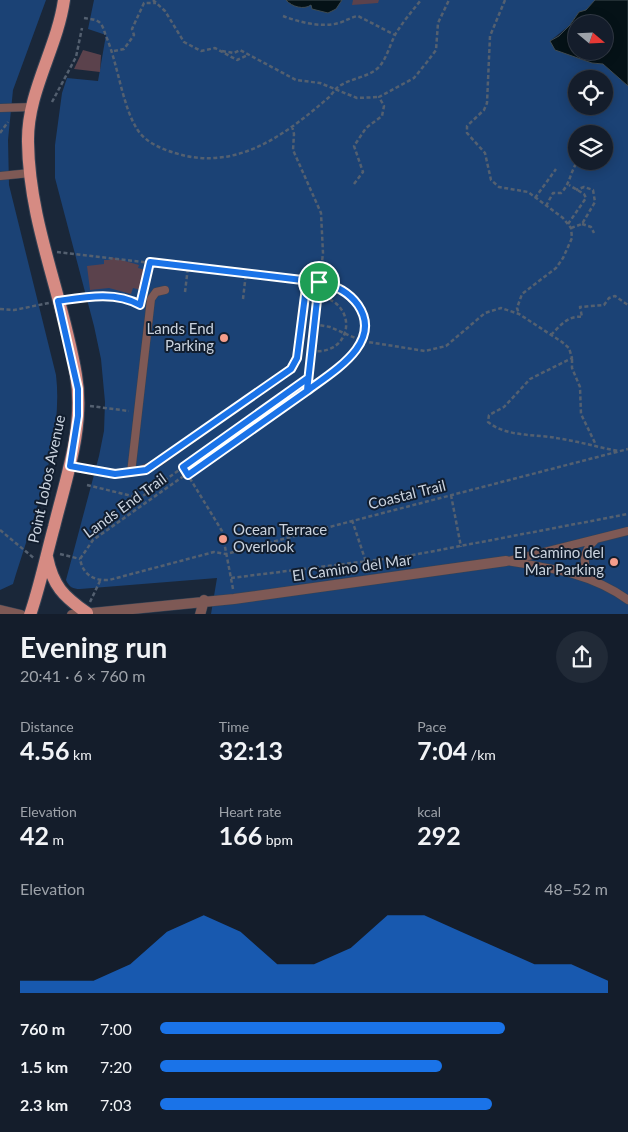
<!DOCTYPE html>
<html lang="en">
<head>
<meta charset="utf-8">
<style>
  :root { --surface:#141d2b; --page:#212a37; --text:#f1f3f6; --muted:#9da2a9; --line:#333b47; --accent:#1a73e8 }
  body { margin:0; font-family:Lato,sans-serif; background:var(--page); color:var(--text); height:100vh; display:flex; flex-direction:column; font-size:19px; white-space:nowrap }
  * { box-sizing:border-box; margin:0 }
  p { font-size:16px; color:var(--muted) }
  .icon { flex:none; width:28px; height:28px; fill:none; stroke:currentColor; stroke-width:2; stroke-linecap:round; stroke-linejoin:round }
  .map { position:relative; height:614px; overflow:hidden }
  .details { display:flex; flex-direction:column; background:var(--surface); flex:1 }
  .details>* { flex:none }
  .needle { width:32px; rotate:109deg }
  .controls { position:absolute; left:568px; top:15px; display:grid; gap:10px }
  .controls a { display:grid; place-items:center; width:45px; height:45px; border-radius:50%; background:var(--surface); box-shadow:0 2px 12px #0003,0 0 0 1px var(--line); font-size:25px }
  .pin { position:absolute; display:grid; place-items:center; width:42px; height:42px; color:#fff; margin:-21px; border:2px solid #fff; border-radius:50%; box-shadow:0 1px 5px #0007 }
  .round { display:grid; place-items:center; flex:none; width:52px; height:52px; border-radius:26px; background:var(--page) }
  .overview { display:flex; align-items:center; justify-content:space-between; height:85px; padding:0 20px }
  h1 { font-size:28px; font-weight:700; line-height:38px }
  .stats { display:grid; grid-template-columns:repeat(3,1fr); gap:8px; height:85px; padding:5px 20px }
  .stats div { display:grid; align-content:center }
  .stats b { font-size:25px; font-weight:700 }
  .stats small { font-size:14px; font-weight:400 }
  .stats p { font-size:14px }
  .chart { height:140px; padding:10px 20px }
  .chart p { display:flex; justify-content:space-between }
  .chart svg { width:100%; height:90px; margin-top:5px; fill:var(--accent); opacity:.7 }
  ul { padding:0 20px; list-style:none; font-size:16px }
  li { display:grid; grid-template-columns:80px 60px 1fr; align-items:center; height:38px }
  li i { height:12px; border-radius:6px; background:var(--accent) }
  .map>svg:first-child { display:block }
  .green { fill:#1b4275; fill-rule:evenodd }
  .water { fill:#051217; stroke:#404c53; fill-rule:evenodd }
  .building { fill:#5b424c }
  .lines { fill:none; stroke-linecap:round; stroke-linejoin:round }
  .service-casing { stroke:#364354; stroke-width:9 }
  .minor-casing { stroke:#364354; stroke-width:11 }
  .tertiary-casing { stroke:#364354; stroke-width:11 }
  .primary-casing { stroke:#364354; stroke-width:14 }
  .path { stroke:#546070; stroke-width:2.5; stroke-dasharray:4 2.5; stroke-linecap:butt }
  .service { stroke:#7e5955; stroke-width:8 }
  .minor { stroke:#7e5955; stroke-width:10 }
  .tertiary { stroke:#7e5955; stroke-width:10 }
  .primary { stroke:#d68b83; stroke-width:12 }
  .route-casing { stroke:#fff; stroke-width:10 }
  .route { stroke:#1a73e8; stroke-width:6 }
  .poi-dot { fill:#f49d8b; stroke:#111d2e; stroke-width:2 }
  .labels { text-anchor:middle; stroke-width:4; stroke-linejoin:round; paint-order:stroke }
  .poi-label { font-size:15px; fill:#cad3df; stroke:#111d2e; text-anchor:end }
  .street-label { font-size:15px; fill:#cad3df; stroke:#111d2e }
</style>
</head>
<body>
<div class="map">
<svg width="628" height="615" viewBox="0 0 628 615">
  <rect width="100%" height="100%" fill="#1a2739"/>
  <path class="green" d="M0 0H46L13 90 8 140 9 185 56 375C64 440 32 521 13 584L0 590Z
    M94 0H595L586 10 579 12 570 25 550 41 592 63 603 64 628 86V614H211L217 578 80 589C73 589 69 587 66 580L99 456 104 431 105 402 101 359 94 326 55 178V145L62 93 67 78 98 81 106 35 88 29ZM576 79H604V106H576ZM576 134H604V161H576Z"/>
  <path class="water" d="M286 0H342L336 9 328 13 312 9 311 5C304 10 292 7 286 0Z
    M595 0H628V86L603 64 592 63 555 50 550 41 559 36 570 25 579 12 586 10ZM576 24H604V51H576Z"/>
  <path class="building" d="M353 0H379L378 3 352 5Z
    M83 50 101 55 100 72 74 69Z
    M111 257 139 265 138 268 146 270 141 290 133 288 131 294 109 288 90 290 87 266 104 264V260H110Z"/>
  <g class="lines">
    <defs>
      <path id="service" d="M0 108 32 107
        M0 176 30 173
        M69 466C101 473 129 480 159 462L293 367 297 358 303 307
        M131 473 151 299 156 292 165 290
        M506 561C550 568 591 573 628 600
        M508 561 628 531
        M592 578C581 565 583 551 595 540"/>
      <path id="minor" d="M72 615 234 599 506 561
        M200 615 204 600"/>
      <path id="tertiary" d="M0 610 21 615"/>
      <path id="primary" d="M47 557C53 586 63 596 87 613L84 615
        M30 615C40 586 46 556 54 527 66 478 85 426 76 375 63 296 29 223 28 142 27 92 57 49 64 0"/>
    </defs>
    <use href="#service" class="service-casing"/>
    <use href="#minor" class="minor-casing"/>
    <use href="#tertiary" class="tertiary-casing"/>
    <use href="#primary" class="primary-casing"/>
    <path class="path" d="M153 0 165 11 184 42 201 51 215 48 237 60 248 55
      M505 0 490 36 487 103 484 110 467 126V133L485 153 491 180 499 187 528 192 563 218 571 228 572 238 563 258 556 268 522 294 517 308 519 314
      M283 16C299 22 321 28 339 23 346 21 351 17 358 16L395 35
      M84 18C89 19 95 19 99 22 103 25 104 31 106 36 118 64 122 105 137 129 145 142 161 149 175 153 235 172 284 136 328 98 332 95 334 90 338 87 350 78 368 78 379 67 387 58 390 44 396 33 403 22 412 11 421 0
      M114 51 124 49 134 35 132 29 144 3H156
      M222 51 234 53 240 50 296 80 320 83 357 98 379 97
      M52 102 76 57 82 28
      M292 126 294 134 293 150 321 213 323 253 307 390
      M0 133 8 122
      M354 184 363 172 354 146 366 128 382 116 384 106 379 97 414 78 427 62 436 50 438 23 449 0
      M535 198 556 169
      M546 206 553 193H561C570 184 570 173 577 162
      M568 224 586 198 584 194 569 185
      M582 224 591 227 594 233
      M571 228 582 224 595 202 593 190 584 187 576 190
      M57 252 324 283C350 289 376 316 360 344 355 355 344 362 335 369L93 540 80 559C83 575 94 581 109 580L214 552 226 554 628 449
      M185 292 188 267
      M142 295 150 262
      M305 298 307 281
      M71 299C94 296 120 293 140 305
      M243 299 246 273
      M0 309 14 310 49 303
      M314 324 330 327 362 341 425 351 446 346 485 313 501 308 519 314 562 342 569 348 572 358 530 379 504 407 489 415 488 422C506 437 535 434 556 438 577 441 597 447 618 451
      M551 335C560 326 568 315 582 317L580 307 604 305 609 298 615 296 628 305
      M311 351C354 356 359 302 318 296
      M572 359V368L580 387 581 414 596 445
      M90 406 129 411
      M183 467 222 531 233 589
      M87 485 140 498 308 378
      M451 495 461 547
      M352 520 366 562
      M0 530 35 559
      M60 554 80 559
      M231 578 408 556 628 514
      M90 602 100 581"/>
    <use href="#service" class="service"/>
    <use href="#minor" class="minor"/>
    <use href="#tertiary" class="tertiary"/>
    <use href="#primary" class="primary"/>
  </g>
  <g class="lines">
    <defs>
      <path id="route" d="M319 282 307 280 297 358 291 369 146 470 115 474 70 466 78 416V389L58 301C85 297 116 291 140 305L150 262 319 282C315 318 311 354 307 391L188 475 183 467 308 378 307 391C332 372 384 343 358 305 348 291 335 285 319 282"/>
    </defs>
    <use href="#route" class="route-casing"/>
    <use href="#route" class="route"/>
  </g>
  <g class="poi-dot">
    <circle cx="224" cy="338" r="5"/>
    <circle cx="223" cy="539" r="5"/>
    <circle cx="614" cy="562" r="5"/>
  </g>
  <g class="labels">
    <g class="poi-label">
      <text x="214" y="334">Lands End<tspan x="214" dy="17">Parking</tspan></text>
      <text x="233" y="535" text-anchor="start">Ocean Terrace<tspan x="233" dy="17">Overlook</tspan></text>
      <text x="604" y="558">El Camino del<tspan x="604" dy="17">Mar Parking</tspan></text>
    </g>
    <g class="street-label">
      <text transform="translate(47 479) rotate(-78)" y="5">Point Lobos Avenue</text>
      <text transform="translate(407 495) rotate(-14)" y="5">Coastal Trail</text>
      <text transform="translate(125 506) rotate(-36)" y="5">Lands End Trail</text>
      <text transform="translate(352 568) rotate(-8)" y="5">El Camino del Mar</text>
    </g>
  </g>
</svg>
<div class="controls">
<a><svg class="needle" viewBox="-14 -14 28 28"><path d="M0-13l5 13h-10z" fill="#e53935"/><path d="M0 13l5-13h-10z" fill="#9da2a9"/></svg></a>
<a><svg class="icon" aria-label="locate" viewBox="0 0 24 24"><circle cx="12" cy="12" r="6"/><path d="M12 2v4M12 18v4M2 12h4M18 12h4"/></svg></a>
<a><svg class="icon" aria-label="layers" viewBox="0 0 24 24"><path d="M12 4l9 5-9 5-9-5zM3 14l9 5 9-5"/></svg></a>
</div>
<div class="pin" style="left:319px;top:282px;background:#1e9e55"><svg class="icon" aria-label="arrive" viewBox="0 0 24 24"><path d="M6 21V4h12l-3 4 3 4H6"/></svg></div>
</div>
<section class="details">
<div class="overview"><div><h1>Evening run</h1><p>20:41 · 6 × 760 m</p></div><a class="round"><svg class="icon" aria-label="share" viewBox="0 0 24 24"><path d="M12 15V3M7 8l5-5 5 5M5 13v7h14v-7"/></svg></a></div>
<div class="stats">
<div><p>Distance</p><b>4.56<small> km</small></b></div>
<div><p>Time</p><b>32:13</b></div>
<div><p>Pace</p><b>7:04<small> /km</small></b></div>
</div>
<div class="stats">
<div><p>Elevation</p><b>42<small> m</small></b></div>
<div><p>Heart rate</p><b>166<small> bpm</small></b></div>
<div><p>kcal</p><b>292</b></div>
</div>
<div class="chart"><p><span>Elevation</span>48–52 m</p>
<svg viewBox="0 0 160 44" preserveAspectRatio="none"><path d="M0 44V38L10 38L20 38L30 30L40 14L50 6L60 14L70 30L80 30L90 22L100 6L110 6L120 14L130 22L140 30L150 30L160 38V44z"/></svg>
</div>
<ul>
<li><b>760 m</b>7:00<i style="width:77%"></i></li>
<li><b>1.5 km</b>7:20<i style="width:63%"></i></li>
<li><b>2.3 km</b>7:03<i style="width:74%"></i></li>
</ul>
</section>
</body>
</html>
